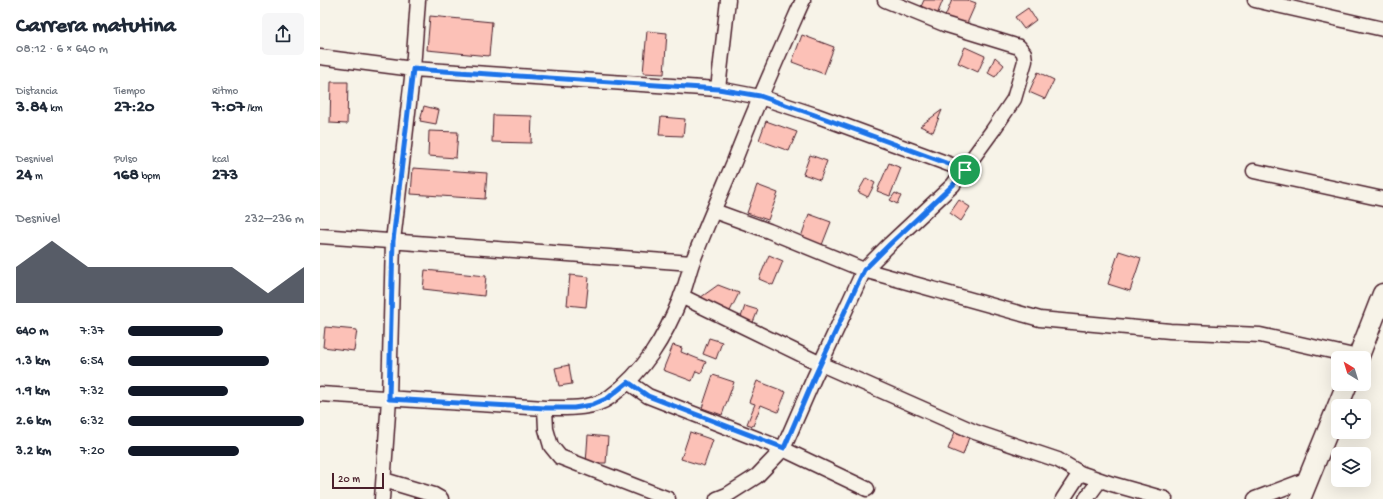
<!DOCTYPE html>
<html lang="es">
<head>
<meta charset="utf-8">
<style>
  :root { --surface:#fff; --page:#f6f6f7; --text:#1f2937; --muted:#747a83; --accent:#111827 }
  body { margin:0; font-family:"Gochi Hand",sans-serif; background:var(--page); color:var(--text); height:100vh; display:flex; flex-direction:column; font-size:15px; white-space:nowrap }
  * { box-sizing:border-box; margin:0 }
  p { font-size:13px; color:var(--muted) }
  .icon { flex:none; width:22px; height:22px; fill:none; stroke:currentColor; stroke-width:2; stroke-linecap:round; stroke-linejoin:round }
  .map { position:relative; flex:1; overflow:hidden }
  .details { display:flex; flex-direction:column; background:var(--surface); width:320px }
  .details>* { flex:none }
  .needle { width:26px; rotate:322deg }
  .buttons { position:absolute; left:1011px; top:351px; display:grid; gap:8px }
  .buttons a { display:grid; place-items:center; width:40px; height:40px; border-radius:6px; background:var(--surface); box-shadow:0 4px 16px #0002; font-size:20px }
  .scale { position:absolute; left:12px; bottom:10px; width:52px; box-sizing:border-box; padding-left:4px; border:2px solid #4a1f2b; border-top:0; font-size:11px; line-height:14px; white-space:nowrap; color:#4a1f2b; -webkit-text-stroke:3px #f7f3e8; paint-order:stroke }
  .pin { position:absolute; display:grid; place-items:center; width:34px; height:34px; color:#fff; margin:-17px; border:2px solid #fff; border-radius:50%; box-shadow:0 1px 4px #0007 }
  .round { display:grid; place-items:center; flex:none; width:42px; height:42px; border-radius:6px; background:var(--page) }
  .summary { display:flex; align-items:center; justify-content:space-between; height:68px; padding:0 16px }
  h1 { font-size:22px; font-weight:800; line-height:30px }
  .figures { display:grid; grid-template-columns:repeat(3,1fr); gap:6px; height:68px; padding:4px 16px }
  .figures div { display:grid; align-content:center }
  .figures b { font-size:17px; font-weight:800 }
  .figures small { font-size:11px; font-weight:400 }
  .figures p { font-size:11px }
  .chart { height:112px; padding:8px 16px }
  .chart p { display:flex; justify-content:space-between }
  .chart svg { width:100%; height:72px; margin-top:4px; fill:var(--accent); opacity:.7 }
  ul { padding:0 16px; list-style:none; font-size:13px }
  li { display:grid; grid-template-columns:64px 48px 1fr; align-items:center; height:30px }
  li i { height:10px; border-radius:5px; background:var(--accent) }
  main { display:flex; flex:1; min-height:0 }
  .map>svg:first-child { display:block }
  .building { fill:#fcc1b7; stroke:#4a1f2b }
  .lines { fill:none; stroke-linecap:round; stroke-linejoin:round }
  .street-casing { stroke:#4a1f2b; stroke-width:17 }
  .secondary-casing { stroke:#4a1f2b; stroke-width:23 }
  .street { stroke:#f7f3e8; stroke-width:14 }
  .secondary { stroke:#f7f3e8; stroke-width:20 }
  .route-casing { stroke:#fff; stroke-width:8 }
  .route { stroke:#1a73e8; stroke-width:5 }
</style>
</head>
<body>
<main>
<section class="details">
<div class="summary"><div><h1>Carrera matutina</h1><p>08:12 · 6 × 640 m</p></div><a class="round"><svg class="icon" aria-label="share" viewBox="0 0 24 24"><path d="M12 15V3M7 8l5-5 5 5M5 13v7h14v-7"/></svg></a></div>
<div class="figures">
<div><p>Distancia</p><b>3.84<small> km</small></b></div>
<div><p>Tiempo</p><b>27:20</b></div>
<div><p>Ritmo</p><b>7:07<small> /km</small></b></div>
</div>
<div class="figures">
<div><p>Desnivel</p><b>24<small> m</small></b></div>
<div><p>Pulso</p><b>168<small> bpm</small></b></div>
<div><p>kcal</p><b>273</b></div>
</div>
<div class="chart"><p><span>Desnivel</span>232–236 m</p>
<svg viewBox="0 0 160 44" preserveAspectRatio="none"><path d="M0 44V22L10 14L20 6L30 14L40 22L50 22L60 22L70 22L80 22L90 22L100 22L110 22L120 22L130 30L140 38L150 30L160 22V44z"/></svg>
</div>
<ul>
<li><b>640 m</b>7:37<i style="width:54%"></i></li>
<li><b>1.3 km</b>6:54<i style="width:80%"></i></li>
<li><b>1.9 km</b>7:32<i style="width:57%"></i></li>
<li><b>2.6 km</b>6:32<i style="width:100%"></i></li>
<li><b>3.2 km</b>7:20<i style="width:63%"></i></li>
</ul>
</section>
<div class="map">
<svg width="1063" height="499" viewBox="0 0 1063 499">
  <rect width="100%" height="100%" fill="#f7f3e8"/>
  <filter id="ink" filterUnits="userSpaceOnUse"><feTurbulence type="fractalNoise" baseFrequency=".025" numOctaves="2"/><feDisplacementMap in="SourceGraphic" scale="8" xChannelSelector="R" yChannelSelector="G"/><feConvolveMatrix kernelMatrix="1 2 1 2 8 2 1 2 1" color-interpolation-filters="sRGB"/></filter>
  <g filter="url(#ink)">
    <path class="building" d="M604 0H623L617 15 600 9Z
      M632 0H648L656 3 645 28 624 19Z
      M708 8 716 20 704 29 695 17Z
      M110 16 172 22 169 56 107 50Z
      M327 31 347 33 344 74 323 73Z
      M482 35 514 47 504 74 472 62Z
      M645 47 665 56 658 72 638 63Z
      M675 57 684 65 675 77 668 73Z
      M718 72 734 80 725 99 709 92Z
      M11 82H28L27 124 10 123Z
      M104 106 119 110 116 124 100 121Z
      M622 110 613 132 600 126Z
      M173 115 212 116 211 143 172 142Z
      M341 117 365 119 363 136 339 135Z
      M446 121 477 132 469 151 439 140Z
      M109 131 138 132 136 158 108 156Z
      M490 155 507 161 500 180 483 174Z
      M569 163 581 168 570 196 557 191Z
      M93 168 167 173 165 199 91 194Z
      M546 178 555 183 548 197 538 192Z
      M437 185 458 193 448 220 427 213Z
      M575 193 581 196 577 204 570 200Z
      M639 200 650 207 641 221 630 213Z
      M489 214 511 222 502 245 481 237Z
      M799 251 821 258 810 291 788 284Z
      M449 255 463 261 453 285 439 279Z
      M105 270 166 276 164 296 103 289Z
      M250 275 269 277 266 307 247 305Z
      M398 285 419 293 409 313 377 300Z
      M425 306 438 310 432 325 420 320Z
      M5 327 37 330 34 351 3 347Z
      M389 338 402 342 396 359 383 354Z
      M353 345 362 348 361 352 386 362 381 373 376 371 372 381 343 370Z
      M249 365 252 384 239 386 235 368Z
      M393 375 414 382 402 415 382 408Z
      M437 381 466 392 458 412 441 405 433 426 427 424 435 404 429 402Z
      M370 432 393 440 384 466 361 459Z
      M635 432 649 437 643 455 628 449Z
      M268 435 288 437 286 463H266Z"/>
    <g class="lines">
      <defs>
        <path id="street" d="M935 0 1063 29
          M0 57 93 69 398 89 440 97 495 115 645 170
          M398 89 408 0
          M934 171 1063 199
          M394 211 449 231 544 270 720 319 850 331 940 335 1038 357
          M0 236 372 263
          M361 296 501 364 655 432 738 460 760 473 792 484 845 499
          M308 382 328 396 463 449 547 489
          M0 394 225 408C246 408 272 410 290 397 325 371 345 337 361 297 366 286 368 274 372 263 385 229 400 195 414 162 435 107 459 54 483 0
          M225 408 226 429 231 446 240 457 348 499
          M64 480 114 495 121 499
          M62 499 69 399 73 241 93 69 98 0
          M397 499 407 495 437 476 463 449 494 378 544 270 570 244 633 185 673 130 694 99 705 61 704 53 699 47 624 24 565 0
          M743 499 760 473
          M766 499 780 480
          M935 499 988 479"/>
        <path id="secondary" d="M1038 358 1063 294
          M980 499 1027 384"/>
      </defs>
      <use href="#street" class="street-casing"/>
      <use href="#secondary" class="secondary-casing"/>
      <use href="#street" class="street"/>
      <use href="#secondary" class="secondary"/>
    </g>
  </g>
  <g class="lines" filter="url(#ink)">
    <defs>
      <path id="route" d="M93 69 398 89 440 96 495 115 645 170 633 185 570 244 544 270 494 378 464 448 328 396 308 382 288 398 272 405 254 408H225L69 399 73 241Z"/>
    </defs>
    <use href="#route" class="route-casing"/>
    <use href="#route" class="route"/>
  </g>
</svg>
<div class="buttons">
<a><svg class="needle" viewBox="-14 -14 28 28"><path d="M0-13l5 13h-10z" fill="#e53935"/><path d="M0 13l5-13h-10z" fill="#747a83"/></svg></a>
<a><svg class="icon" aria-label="locate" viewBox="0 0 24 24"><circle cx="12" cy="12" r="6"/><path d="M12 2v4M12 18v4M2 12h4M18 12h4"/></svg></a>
<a><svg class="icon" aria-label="layers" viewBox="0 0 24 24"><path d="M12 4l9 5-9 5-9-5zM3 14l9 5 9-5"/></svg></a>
</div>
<div class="scale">20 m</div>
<div class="pin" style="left:645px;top:170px;background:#1e9e55"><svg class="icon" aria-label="arrive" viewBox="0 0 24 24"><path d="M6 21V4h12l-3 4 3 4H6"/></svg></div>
</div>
</main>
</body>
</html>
